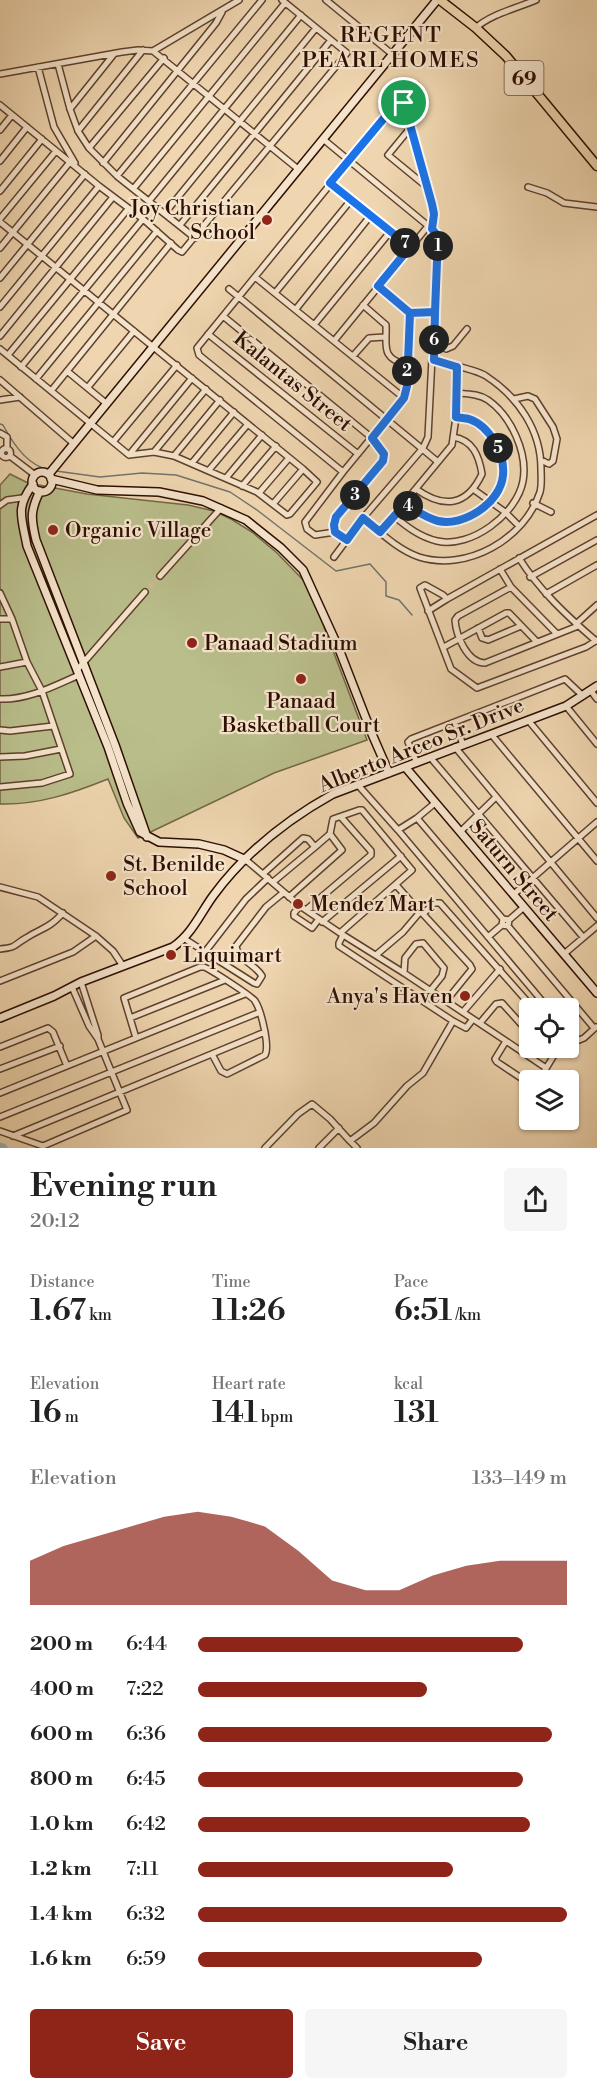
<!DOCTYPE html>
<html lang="en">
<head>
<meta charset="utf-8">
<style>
  :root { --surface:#fff; --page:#f6f6f6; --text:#222; --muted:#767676; --accent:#8f2418 }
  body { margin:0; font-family:"Libre Bodoni",serif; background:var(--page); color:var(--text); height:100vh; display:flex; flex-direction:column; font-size:22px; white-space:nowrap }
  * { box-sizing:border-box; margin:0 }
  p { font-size:20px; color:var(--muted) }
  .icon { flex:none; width:33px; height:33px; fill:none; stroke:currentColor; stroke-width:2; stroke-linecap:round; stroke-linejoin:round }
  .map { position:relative; height:1148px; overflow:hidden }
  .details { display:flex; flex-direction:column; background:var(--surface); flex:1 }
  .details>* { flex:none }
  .tools { position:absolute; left:519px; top:998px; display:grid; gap:12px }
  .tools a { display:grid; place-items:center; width:60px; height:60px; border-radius:6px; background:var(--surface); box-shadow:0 2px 4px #0004; font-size:30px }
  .pin { position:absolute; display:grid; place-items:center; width:51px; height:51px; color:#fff; margin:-26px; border:3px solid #fff; border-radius:50%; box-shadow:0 2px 6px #0007 }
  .km { position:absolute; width:30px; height:30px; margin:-15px; border-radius:50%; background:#222; color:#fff; font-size:16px; line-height:30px; text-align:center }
  .round { display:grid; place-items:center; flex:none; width:63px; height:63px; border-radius:6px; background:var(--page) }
  .summary { display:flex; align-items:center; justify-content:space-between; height:102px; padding:0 30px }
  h1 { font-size:33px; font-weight:600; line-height:45px }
  .metrics { display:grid; grid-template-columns:repeat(3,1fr); gap:9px; height:102px; padding:6px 30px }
  .metrics div { display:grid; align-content:center }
  .metrics b { font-size:30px; font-weight:600 }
  .metrics small { font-size:16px; font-weight:400 }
  .metrics p { font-size:16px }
  .chart { height:168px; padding:12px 30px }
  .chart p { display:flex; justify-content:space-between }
  .chart svg { width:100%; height:108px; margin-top:6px; fill:var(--accent); opacity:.7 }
  .button { display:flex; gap:12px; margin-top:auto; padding:12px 30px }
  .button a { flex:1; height:69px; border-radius:6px; background:var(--accent); color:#fff; font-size:24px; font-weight:600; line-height:69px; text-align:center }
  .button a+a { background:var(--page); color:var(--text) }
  ul { padding:0 30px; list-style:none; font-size:20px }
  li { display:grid; grid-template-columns:96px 72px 1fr; align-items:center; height:45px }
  li i { height:15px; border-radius:8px; background:var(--accent) }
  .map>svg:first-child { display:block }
  .green { fill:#b9be8b; stroke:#736646; stroke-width:1.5 }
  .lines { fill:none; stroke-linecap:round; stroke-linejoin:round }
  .stream { stroke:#72736e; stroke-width:1.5 }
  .river { stroke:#a0b6b8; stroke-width:9 }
  .street-tunnel { stroke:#d2b896; stroke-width:5; stroke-dasharray:5 2.5; stroke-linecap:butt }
  .street-casing { stroke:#5e402c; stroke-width:8 }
  .secondary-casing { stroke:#2d0e00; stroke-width:10 }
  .primary-casing { stroke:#2d0e00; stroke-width:11 }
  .street { stroke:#f5e4cc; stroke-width:5 }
  .secondary { stroke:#f5e4cc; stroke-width:7 }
  .primary { stroke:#efd6b0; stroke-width:8 }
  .route-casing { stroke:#fff; stroke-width:12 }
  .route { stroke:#1a73e8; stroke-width:8 }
  .poi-dot { fill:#8f2418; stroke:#f5e4cc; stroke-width:2 }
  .labels { text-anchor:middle; stroke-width:4.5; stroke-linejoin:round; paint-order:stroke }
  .shield { fill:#f5e4cc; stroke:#694e3d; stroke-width:1.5 }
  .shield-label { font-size:20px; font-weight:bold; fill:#2d0e00 }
  .poi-label { font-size:21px; fill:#2d0e00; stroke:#f5e4cc; text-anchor:start }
  .street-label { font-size:21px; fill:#2d0e00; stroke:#f5e4cc }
  .neighbourhood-label { font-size:22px; letter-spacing:1.5px; fill:#2d0e00; stroke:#f5e4cc }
</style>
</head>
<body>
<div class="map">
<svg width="597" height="1148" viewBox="0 0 597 1148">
  <rect width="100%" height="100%" fill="#efd6b0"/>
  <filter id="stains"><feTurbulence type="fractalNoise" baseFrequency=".00333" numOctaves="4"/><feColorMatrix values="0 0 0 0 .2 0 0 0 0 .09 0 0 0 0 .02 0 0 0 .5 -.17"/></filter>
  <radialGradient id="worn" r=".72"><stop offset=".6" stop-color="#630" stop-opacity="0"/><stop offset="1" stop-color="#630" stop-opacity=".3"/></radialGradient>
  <path class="green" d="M10 474 28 483 87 494 188 505 214 511 231 519 252 532 277 553 308 585 367 740 274 773 138 838 124 818 108 779C73 793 39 805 0 804V485Z"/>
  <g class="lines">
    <path class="stream" d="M0 424 3 425C12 442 27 465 47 469
      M56 471 100 477 142 473 176 475 230 492 257 510 336 571 370 564 386 582V596L399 600 412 615"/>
    <path class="river" d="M0 1147 3 1148"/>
    <path class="street-tunnel" d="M145 592 160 576"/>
    <defs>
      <path id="street" d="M326 0 392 54
        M476 28C489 15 517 8 536 0
        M153 51 298 169
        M58 64 70 109 78 131 89 148 117 176 195 238
        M38 67 54 127 75 163
        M0 74 122 52 138 50 153 51 239 0
        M404 103 432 204 434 215 432 229
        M0 105 99 186 143 219 178 250 182 252 347 53 282 0
        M70 109 114 54
        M411 127 388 155 427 187
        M0 130 12 115
        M78 131 143 50
        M323 139 432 229 438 236V240L428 437 423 448 363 518 334 557
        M89 148 164 58
        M0 161 27 127
        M103 163 216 23 222 12
        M117 176 262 0
        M330 183 410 247
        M528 187 547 193 564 203 597 207
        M134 188 285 3
        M0 191 42 139
        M149 201 301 15
        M165 213 316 28
        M0 219 56 151
        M0 222 303 469 317 482 290 514 287 515 257 492 174 456 154 452 129 455 0 349
        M180 225 331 40
        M0 248 70 162
        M255 277 404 398
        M0 278 85 174
        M229 289 438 462
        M275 293 351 200
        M363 305 386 325C387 346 380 358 407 365
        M0 307 99 186
        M296 309 371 215
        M410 313 435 312
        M223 316 372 438 384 454 383 461 336 517 334 524 335 532
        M314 325 390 232
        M208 334 358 454
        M0 336 113 197
        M334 341 428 226
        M434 343 446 349 453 346 467 329
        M8 355 128 209
        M353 356 369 338 385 337
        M21 367 143 219
        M67 371 107 404
        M36 379 157 231
        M0 380 73 443
        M88 387 134 331
        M51 391 171 243
        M514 399 528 396 535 399 553 427 557 439 553 461 549 464 541 460
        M0 400 20 397
        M0 433 7 437V449
        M113 442 177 365
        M1.5 453a4.5 4.5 0 1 1 9 0a4.5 4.5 0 1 1-9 0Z
        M154 452 206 389
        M129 455 192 378
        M10 456 35 475
        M174 456 220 400
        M192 463 234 412
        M209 470 248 424
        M343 472 199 355 197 348 390 111C401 102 414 101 416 85
        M226 478 262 435
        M242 486 276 446
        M416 489C444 509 467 506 482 474 479 456 473 440 453 437
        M473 489 505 512 519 526
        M259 493 289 458
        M533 503 551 512
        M273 504 303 469
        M405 504C417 512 431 522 447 522 460 522 475 515 484 506 521 474 500 425 456 417
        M0 505 7 500 22 498
        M394 516C407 527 420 537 437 541 471 549 517 514 523 481 528 453 511 416 488 400 479 394 468 394 457 393
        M363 518C380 532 398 550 419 557 467 572 525 539 540 492 542 485 541 476 541 469 541 430 518 397 486 376 476 369 446 364 433 360
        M380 532 452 445 456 417 457 367
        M347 540 335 532 315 535 307 529 305 522 343 472 404 398 407 386 410 313 378 286
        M519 558C539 590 567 616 596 641
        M500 569 511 587 557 634
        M160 576 221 508
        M530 577 597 540
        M511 587 458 616 455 620C456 635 467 663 485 663L578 626
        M0 593 12 619 27 662 42 691 70 774 42 783 0 787
        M546 594 597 565
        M447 599 443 595 425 585 420 588 451 669 477 688 586 647 597 640
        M428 611 447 599 597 515
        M0 619H12
        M576 624 597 605
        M478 628 482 638 488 640 521 626
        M444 647 506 613H509L537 642
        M0 667 27 662
        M77 670 145 592
        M591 691 597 699
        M0 699C28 700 54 686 79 675
        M566 706 597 744
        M528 720 597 803
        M455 722 463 745
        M0 730 10 731 53 726
        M491 734 597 861
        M455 747 597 918
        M0 757 25 756 61 749
        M430 757 583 937
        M417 763 408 742 411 739 565 679 583 696
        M358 785 398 830 548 1008
        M417 818 503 919
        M398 830 417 818 435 803
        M460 832 495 798
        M246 860 300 906 340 933
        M264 873 303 838 308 839 315 847 330 834 333 819 359 810H362L412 870 340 933 404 973 506 1041 495 1059 497 1062 530 1084
        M268 878 246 899 205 952 254 983 257 984 262 976C256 965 237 959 236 946L266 907 283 893
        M273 882 315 847
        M396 885 420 912
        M0 887 38 897 96 936 113 951 123 966
        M514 894 597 822
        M289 897 342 850 330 834
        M300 906 294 913V916L312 928 319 919
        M306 910 371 855V851L341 817
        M423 914 470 965 472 969 446 1001
        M509 920 503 919 502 925 508 926 509 920 524 907
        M322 922 401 856
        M508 926 594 1028
        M343 935 339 943V946L453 1021 466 1028 473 1019
        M488 937 502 925
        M185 939 205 952
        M0 949C18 947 12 946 26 938 43 927 47 930 63 913
        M564 954 597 926
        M376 955 403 932 420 912 423 914 434 903H440L533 1008
        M404 973 405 958 416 944 423 943 444 968 442 976 430 991
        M0 981 73 952 96 936
        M72 987 89 1026 98 1039
        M463 1012 500 969
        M130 1018 225 980
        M480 1023 496 1004 502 1003 530 1034
        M568 1032 574 1039 579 1040 584 1038 596 1027
        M136 1038 124 998 200 967H204C210 969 253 997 255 1001 261 1010 270 1046 265 1055L227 1074 221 1071 212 1054
        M506 1041 546 1068
        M0 1047 48 1028 53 1032 67 1066
        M0 1069 60 1046
        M539 1080 559 1047
        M0 1093 245 994
        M0 1117 258 1013
        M0 1131 43 1146 127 1110 98 1039V1035L81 982
        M13 1136 265 1032
        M350 1141 357 1148
        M265 1148 298 1114 312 1104 330 1119 350 1141 374 1123 407 1086 423 1073 453 1021
        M319 1148 339 1128"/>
      <path id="secondary" d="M32 482a10 10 0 1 1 20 0a10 10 0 1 1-20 0Z
        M49 474 437 0
        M51 479 97 490 159 492 203 501 246 520 281 548 303 570 339 649 372 734 389 773
        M33 484C15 508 22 518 27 546L108 747 127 803 140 832 159 842 199 844 224 850 246 860
        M40 491C30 511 31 519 36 540L115 745 147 837
        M406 768 597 993
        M0 1018 54 996 81 982 173 947C192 934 200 914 213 896 244 854 288 819 333 794L566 706 597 686"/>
      <path id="primary" d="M440 0 476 28 506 56 597 166"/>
    </defs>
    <use href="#street" class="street-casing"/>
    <use href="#secondary" class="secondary-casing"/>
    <use href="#primary" class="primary-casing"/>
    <use href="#street" class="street"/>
    <use href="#secondary" class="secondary"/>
    <use href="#primary" class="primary"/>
  </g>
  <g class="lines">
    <defs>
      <path id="route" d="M404 103 432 204 434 214 432 229 438 236 435 312 410 313 407 386 404 398 372 438 384 454 383 461 336 517 334 525 335 532 347 540 363 518 380 532 405 504C415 510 426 518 438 521 463 527 501 503 503 475 505 454 490 426 469 419 465 418 460 418 456 417L457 367 434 360 435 312 410 313 378 286 410 247 330 183 390 111 404 103"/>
    </defs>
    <use href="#route" class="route-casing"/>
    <use href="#route" class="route"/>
  </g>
  <g class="poi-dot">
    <circle cx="267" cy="220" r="6"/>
    <circle cx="53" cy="530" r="6"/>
    <circle cx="192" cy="643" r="6"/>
    <circle cx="301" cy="679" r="6"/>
    <circle cx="111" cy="876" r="6"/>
    <circle cx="298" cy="904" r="6"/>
    <circle cx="171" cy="955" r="6"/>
    <circle cx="465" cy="996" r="6"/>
  </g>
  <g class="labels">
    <rect class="shield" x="504.5" y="61" width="39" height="34" rx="4.5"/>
    <g class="shield-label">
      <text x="524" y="85">69</text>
    </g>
    <g class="poi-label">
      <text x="255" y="215" text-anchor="end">Joy Christian<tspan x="255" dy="24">School</tspan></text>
      <text x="65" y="537">Organic Village</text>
      <text x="204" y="650">Panaad Stadium</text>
      <text x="301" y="708" text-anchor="middle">Panaad<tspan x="301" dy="24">Basketball Court</tspan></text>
      <text x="123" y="871">St. Benilde<tspan x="123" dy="24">School</tspan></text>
      <text x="310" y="911">Mendez Mart</text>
      <text x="183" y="962">Liquimart</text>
      <text x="453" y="1003" text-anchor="end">Anya's Haven</text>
    </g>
    <g class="street-label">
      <text transform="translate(293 381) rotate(39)" y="7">Kalantas Street</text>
      <text transform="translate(421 745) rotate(-22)" y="7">Alberto Arceo Sr. Drive</text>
      <text transform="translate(514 870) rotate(50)" y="7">Saturn Street</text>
    </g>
    <g class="neighbourhood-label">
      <text x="391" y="42">REGENT<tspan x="391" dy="25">PEARL HOMES</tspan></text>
    </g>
  </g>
  <rect width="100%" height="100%" filter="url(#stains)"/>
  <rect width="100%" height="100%" fill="url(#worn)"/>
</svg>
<div class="tools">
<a><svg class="icon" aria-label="locate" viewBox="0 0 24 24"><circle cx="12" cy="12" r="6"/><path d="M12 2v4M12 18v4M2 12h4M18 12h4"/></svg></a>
<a><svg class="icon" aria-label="layers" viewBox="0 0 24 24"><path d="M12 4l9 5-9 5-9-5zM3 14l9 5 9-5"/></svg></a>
</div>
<div class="pin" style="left:404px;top:103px;background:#1e9e55"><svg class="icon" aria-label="arrive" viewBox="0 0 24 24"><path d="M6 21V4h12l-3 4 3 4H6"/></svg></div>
<b class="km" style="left:438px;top:246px">1</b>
<b class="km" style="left:407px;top:371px">2</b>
<b class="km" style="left:355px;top:495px">3</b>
<b class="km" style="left:408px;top:506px">4</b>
<b class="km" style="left:498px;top:448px">5</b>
<b class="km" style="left:434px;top:340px">6</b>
<b class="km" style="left:405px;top:243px">7</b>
</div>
<section class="details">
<div class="summary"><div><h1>Evening run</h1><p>20:12</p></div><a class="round"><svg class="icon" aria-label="share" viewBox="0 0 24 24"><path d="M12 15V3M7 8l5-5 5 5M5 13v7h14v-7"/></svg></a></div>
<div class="metrics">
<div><p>Distance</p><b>1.67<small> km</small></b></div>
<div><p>Time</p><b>11:26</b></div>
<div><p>Pace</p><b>6:51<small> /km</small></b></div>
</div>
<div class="metrics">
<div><p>Elevation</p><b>16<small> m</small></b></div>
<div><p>Heart rate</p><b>141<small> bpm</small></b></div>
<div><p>kcal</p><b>131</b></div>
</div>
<div class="chart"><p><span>Elevation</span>133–149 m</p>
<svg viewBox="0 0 160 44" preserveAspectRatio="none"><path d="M0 44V26L10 20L20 16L30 12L40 8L50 6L60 8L70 12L80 22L90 34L100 38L110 38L120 32L130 28L140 26L150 26L160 26V44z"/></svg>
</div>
<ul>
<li><b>200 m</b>6:44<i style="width:88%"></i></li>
<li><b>400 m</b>7:22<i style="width:62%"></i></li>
<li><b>600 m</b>6:36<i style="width:96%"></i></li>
<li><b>800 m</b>6:45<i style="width:88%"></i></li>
<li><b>1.0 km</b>6:42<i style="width:90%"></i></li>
<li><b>1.2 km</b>7:11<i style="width:69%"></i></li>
<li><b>1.4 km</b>6:32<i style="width:100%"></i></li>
<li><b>1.6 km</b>6:59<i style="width:77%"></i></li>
</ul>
<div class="button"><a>Save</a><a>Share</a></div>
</section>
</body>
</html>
